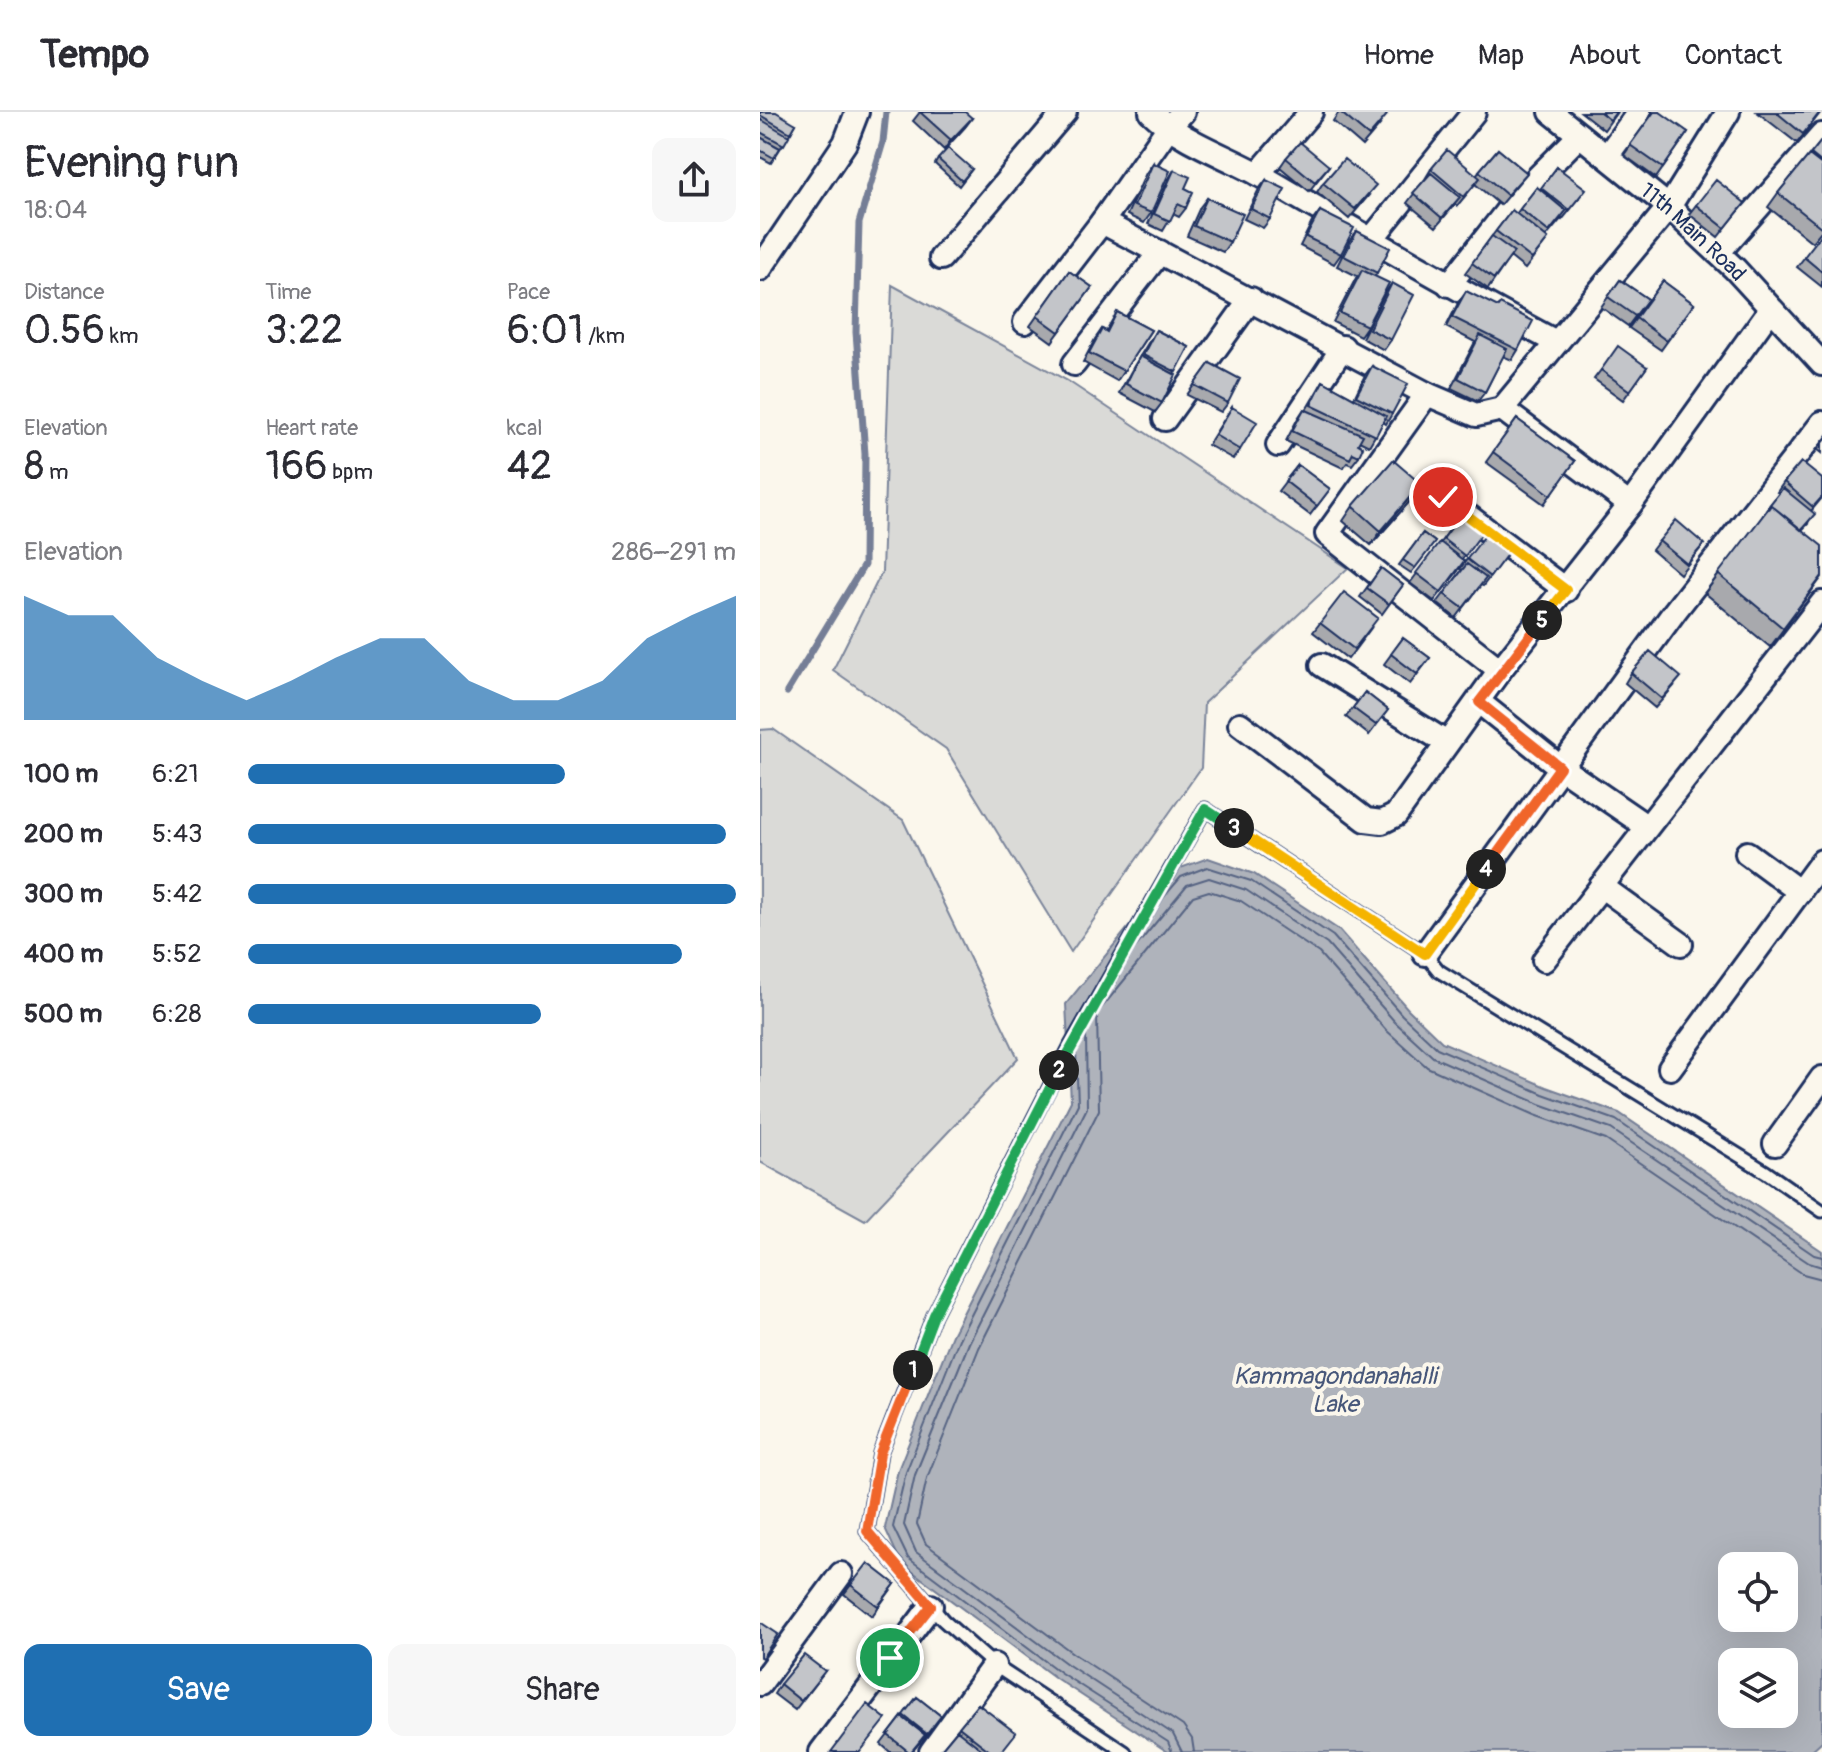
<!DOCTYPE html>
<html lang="en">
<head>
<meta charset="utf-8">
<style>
  :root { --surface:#fff; --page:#f7f7f7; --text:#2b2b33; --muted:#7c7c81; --line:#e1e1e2; --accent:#1f6fb2 }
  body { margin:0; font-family:Pangolin,sans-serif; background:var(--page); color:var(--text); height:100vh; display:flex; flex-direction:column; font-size:30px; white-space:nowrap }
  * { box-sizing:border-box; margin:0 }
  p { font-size:26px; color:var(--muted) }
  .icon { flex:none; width:44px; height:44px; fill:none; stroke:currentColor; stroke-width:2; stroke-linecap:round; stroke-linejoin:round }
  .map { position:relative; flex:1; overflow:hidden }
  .drawer { display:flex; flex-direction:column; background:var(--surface); width:760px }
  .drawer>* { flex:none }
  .controls { position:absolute; left:958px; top:1440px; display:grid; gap:16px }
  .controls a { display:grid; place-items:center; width:80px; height:80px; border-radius:16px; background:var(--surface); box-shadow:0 8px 32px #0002; font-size:40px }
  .pin { position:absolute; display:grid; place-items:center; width:68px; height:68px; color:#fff; margin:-34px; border:4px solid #fff; border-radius:50%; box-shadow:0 2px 8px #0007 }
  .km { position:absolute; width:40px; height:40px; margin:-20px; border-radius:50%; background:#222; color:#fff; font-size:22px; line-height:40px; text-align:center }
  .round { display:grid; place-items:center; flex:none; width:84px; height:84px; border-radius:16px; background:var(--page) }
  .overview { display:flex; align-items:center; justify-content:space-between; height:136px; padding:0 24px }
  h1 { font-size:44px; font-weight:600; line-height:60px }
  .stats { display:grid; grid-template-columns:repeat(3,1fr); gap:12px; height:136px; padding:8px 24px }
  .stats div { display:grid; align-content:center }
  .stats b { font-size:40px; font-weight:600 }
  .stats small { font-size:22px; font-weight:400 }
  .stats p { font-size:22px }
  .chart { height:224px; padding:16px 24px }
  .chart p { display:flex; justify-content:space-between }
  .chart svg { width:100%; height:144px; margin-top:8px; fill:var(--accent); opacity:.7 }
  .action { display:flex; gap:16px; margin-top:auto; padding:16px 24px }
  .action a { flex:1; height:92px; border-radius:16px; background:var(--accent); color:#fff; font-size:32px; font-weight:600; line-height:92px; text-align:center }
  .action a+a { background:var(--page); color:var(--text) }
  ul { padding:0 24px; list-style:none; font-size:26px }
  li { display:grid; grid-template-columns:128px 96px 1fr; align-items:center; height:60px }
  li i { height:20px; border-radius:10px; background:var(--accent) }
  header { display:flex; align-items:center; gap:48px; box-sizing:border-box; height:112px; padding:0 40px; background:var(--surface); border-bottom:2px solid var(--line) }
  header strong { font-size:38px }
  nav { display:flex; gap:44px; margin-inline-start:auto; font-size:28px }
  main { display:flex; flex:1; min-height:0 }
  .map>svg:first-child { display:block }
  .green { fill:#dadad7; stroke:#7a849a; stroke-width:2 }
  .water { fill:#afb3bb; stroke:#747e96; stroke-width:2; fill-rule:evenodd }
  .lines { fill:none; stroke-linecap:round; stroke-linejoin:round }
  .shore { stroke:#566483; stroke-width:2 }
  .stream { stroke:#747e96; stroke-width:7 }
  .lane-casing { stroke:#1b2f5e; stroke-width:17 }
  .street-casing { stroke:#1b2f5e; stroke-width:28 }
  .lane { stroke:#fbf7ec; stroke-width:11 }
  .street { stroke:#fbf7ec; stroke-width:22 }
  .wall { fill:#a8a9ad; stroke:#1b2f5e; stroke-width:2 }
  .shaded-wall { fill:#888a8d; stroke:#1b2f5e; stroke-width:2 }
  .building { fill:#c3c5c9; stroke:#1b2f5e; stroke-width:2 }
  .split-1-casing { stroke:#fff; stroke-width:16 }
  .split-2-casing { stroke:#fff; stroke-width:16 }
  .split-3-casing { stroke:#fff; stroke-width:16 }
  .split-4-casing { stroke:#fff; stroke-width:16 }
  .split-5-casing { stroke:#fff; stroke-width:16 }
  .split-6-casing { stroke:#fff; stroke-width:16 }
  .split-1 { stroke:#f0652b; stroke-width:10 }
  .split-2 { stroke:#22a559; stroke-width:10 }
  .split-3 { stroke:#22a559; stroke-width:10 }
  .split-4 { stroke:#f5b400; stroke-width:10 }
  .split-5 { stroke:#f0652b; stroke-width:10 }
  .split-6 { stroke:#f5b400; stroke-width:10 }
  .labels { text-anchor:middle; stroke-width:8; stroke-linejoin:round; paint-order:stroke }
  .street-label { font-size:22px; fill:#1b2f5e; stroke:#fbf7ec }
  .water-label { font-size:24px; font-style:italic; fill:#47577a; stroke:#fbf7ec }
</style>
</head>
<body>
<header>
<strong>Tempo</strong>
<nav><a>Home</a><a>Map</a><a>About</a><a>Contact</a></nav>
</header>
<main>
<section class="drawer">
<div class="overview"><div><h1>Evening run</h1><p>18:04</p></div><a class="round"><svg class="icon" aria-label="share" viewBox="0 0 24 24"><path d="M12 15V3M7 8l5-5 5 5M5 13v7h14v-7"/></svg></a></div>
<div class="stats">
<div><p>Distance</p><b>0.56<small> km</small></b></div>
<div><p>Time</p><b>3:22</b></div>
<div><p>Pace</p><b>6:01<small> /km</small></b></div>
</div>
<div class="stats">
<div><p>Elevation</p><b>8<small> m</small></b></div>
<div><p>Heart rate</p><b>166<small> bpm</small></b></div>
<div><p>kcal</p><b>42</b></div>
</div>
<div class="chart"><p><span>Elevation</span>286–291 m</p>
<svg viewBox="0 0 160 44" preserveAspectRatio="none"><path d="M0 44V6L10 12L20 12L30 25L40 32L50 38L60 32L70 25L80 19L90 19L100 32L110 38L120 38L130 32L140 19L150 12L160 6V44z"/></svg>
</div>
<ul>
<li><b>100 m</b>6:21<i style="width:65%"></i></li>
<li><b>200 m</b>5:43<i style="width:98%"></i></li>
<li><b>300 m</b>5:42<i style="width:100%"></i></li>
<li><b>400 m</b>5:52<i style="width:89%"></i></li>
<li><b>500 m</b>6:28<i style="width:60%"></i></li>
</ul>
<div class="action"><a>Save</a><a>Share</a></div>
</section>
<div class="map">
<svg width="1062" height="1640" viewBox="0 0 1062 1640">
  <rect width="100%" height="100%" fill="#fbf7ec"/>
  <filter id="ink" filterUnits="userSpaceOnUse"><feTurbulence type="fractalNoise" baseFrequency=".0125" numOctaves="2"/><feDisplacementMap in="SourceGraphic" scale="16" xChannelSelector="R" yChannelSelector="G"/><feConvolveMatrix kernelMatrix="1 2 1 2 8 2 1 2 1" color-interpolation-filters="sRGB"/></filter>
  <g filter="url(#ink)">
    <path class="green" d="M132 173 308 269 588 456 444 591 441 656 311 840 186 637 73 558 122 460Z
      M13 617 143 708 258 946 105 1108 0 1050V618Z"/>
    <path class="water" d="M448 746 494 762 579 818 648 897 682 930 786 975 859 1001 1062 1139V1629L1050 1640H408L297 1567 141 1451 125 1416 138 1358 192 1223 311 989 306 892 415 758ZM972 1454H1024V1506H972ZM972 1550H1024V1602H972Z"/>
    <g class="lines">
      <path class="shore" d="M403 786 421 765 447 755 491 769 573 824 642 903 677 936 783 982 856 1008 1054 1143 1062 1145
        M374 837 427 773 449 766 486 778 567 832 635 910 673 945 780 992 851 1017 1049 1151 1062 1155
        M339 899 433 784 449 779 481 789 559 841 626 918 667 955 775 1003 846 1028 1043 1162 1062 1167
        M337 903 339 998 219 1236 167 1366 157 1412 166 1432 314 1542 423 1614 432 1627 434 1640
        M326 923 327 996 209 1231 155 1363 144 1413 156 1440 307 1552 413 1622 422 1640
        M316 939 318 992 199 1227 146 1360 133 1415 148 1446 301 1561 408 1630 412 1640"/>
      <path class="stream" d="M27 580 104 453 105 342 96 220 99 111 123 30 126 0"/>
      <defs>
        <path id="lane" d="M365 1640 234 1553 183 1508 107 1419 120 1341 174 1203 310 935 445 697 665 842 679 859 1006 1060 1062 1099"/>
        <g id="street">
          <path d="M391 0C422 30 465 43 502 64 599 121 696 177 796 230"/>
          <path d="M423 0 408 16 342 110 667 282 716 303 742 297 909 95 968 0"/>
          <path id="s1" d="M791 0 909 95 975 157 1062 252"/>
          <path d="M847 44 879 0"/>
          <path d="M498 62 551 0"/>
          <path d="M610 129 714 0"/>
          <path d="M958 141 1062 23"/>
          <path d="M181 146 305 0"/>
          <path d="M0 157 85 31 97 0"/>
          <path d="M689 173 757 86 819 24"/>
          <path d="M265 210 342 110"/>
          <path d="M314 252 400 140"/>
          <path d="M667 282 567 422 740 558"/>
          <path d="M742 297 870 393"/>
          <path d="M405 307 491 187"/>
          <path d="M518 333 583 235"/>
          <path d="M683 385 806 478"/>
          <path d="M562 553 687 631"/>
          <path d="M719 590 800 655 886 714"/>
          <path d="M480 612 606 708 622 710 636 703 740 558 870 393 1010 198"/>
          <path d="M987 741 1040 780"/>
          <path d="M841 774 921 832"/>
          <path d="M665 842 915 499 1062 311"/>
          <path d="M784 848 1062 491"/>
          <path d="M910 956 1062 749"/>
          <path d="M1015 1032 1062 966"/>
          <path d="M0 1572 81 1462"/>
          <path d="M61 1640 171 1494"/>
          <path d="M171 1640 234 1553"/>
        </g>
      </defs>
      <use href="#lane" class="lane-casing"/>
      <use href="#street" class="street-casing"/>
      <use href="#lane" class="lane"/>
      <use href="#street" class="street"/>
    </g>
    <path class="wall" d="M0 0 36 12 11 51 0 45Z
      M160 0 212 6 205 15 184 38 153 9Z
      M579 0 620 13 602 34 573 9Z
      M821 0H857L844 18Z
      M894 0 928 20 896 66 864 43Z
      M997 0H1061L1037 31Z
      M1062 28V118L1052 130 1008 95 1018 81Z
      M738 37 767 61 740 93 715 72 697 94 695 92 676 115 647 91 665 67 671 57 716 63Z
      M526 46 569 54 549 79 520 55Z
      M178 47 212 57 199 74 175 52Z
      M393 51 391 101 384 111 367 103 386 61Z
      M797 55 819 87 802 108 801 107 786 125 788 127 765 157 750 145 728 177 705 161 732 124 752 98 756 102 777 75 780 78Z
      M414 58 426 96 419 105 413 102 403 119 388 112 408 68Z
      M506 68 510 107 503 116 484 107 499 77Z
      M563 71 609 83 589 107 557 80Z
      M447 86 470 130 463 140 427 124 440 95Z
      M985 91 958 125 929 102 936 93Z
      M560 99 581 142 574 152 540 134 553 108Z
      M597 119 617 161 615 164 607 214 600 224 573 210 597 164 577 154 590 128Z
      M1062 122V175L1037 155Z
      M309 159 332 175 292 230 270 214Z
      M860 168 888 187 868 214 841 195Z
      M903 169 934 192 901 238 869 216Z
      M632 171 631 228 624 238 602 226 625 181Z
      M706 179 758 238 752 248 743 244 725 280 718 289 691 276 715 230 686 215 699 189Z
      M357 200 391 218 357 269 323 250 335 227 342 217 346 219Z
      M396 218 429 235 414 262 402 291 395 300 359 281 374 254Z
      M450 251 468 291 461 300 427 283Z
      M612 254 632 302 626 312 623 310 609 334 599 329 598 332 599 344 592 353 587 351 583 356 526 329 538 306 544 297 546 298 563 269 594 286 605 263Z
      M887 255 863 288 834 267 841 258Z
      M472 295 480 338 473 347 448 333Z
      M757 307 815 349 784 392 726 350Z
      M1062 331V341L1057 337Z
      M538 353 570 377 550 403 518 379Z
      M1062 367V386L1051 399 1048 412 1042 418 1062 465 1010 535 945 481 1002 405 1008 395 1019 381 1017 380 1024 370Z
      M661 372 652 387 611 433 583 409 593 394Z
      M706 396 728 413 702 447 698 459 674 489 650 471Z
      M663 421 675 430 651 461 639 453Z
      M899 429 944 432 920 462 892 438Z
      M754 433 723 474 721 473 696 506 677 491 702 458 700 457 707 447Z
      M621 456 643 473 622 502 600 485Z
      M560 511 611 516 588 547 553 520Z
      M643 526 670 546 650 572 624 552Z
      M871 561 914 574 895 596 865 571Z
      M605 580 628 598 609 623 586 605Z
      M135 1472 112 1504 84 1482 91 1473Z
      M65 1559 35 1598 14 1582 20 1572Z
      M157 1585 181 1604 152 1640H130L121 1632Z
      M218 1592 242 1640H179L197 1618Z"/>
    <path class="shaded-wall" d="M212 6 205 15 184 38 191 28Z
      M661 372 652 387 611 433 621 419Z"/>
    <path class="building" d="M0 0H16L36 12 31 21 0 3Z
      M160 0H205L212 6 191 28Z
      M580 0H624L627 3 609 24Z
      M840 0H856L850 8Z
      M894 0H900L928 20 903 56 870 33Z
      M1016 0H1060L1043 22Z
      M0 7 29 24 24 33 0 20Z
      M0 25 20 36 14 46 0 38Z
      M1062 28V51L1051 42Z
      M540 30 569 54 555 70 526 46Z
      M188 36 212 57 202 69 178 47Z
      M738 37 767 61 747 83 719 59Z
      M687 38 720 66 704 85 671 57Z
      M1049 43 1062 53V116L1018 81Z
      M584 47 616 73 595 97 563 71Z
      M393 51 410 59 391 101 374 94Z
      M797 55 826 77 809 98 781 76Z
      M414 58 430 65 425 76 433 80 426 96 418 92 410 109 394 102Z
      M671 61 700 85 682 106 653 81Z
      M506 68 525 77 510 107 491 97Z
      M956 68 985 91 965 116 936 93Z
      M777 75 806 99 789 120 760 97Z
      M447 86 483 102 470 130 434 114Z
      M752 98 788 127 772 147 736 119Z
      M560 99 594 116 581 142 546 125Z
      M597 119 630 136 617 161 584 144Z
      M1062 122V160L1044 145Z
      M732 124 754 140 734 167 712 151Z
      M602 158 629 171 607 214 580 201Z
      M309 159 332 175 299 220 277 204Z
      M860 168 888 187 875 204 848 185Z
      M903 169 934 192 907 229 876 206Z
      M632 171 654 183 631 228 609 217Z
      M706 179 738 195 740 192 773 209 758 238 692 205Z
      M357 200 391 218 364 259 329 241 342 217 347 220Z
      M396 218 429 235 416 260 383 243Z
      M720 223 747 237 725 280 698 266Z
      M858 234 887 255 870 279 841 258Z
      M380 244 416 263 402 291 366 272Z
      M450 251 480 267 468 291 434 273Z
      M612 254 648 272 632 302 596 284Z
      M563 269 626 304 616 324 551 293Z
      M472 295 497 310 480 338 455 323Z
      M544 297 603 323 598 332 603 335 599 344 593 341 590 347 532 319Z
      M757 307 815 349 791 383 733 340Z
      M633 348 661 372 621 419 593 394Z
      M1041 350 1062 367V385L1053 395 1024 370Z
      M538 353 570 377 557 394 525 369Z
      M1023 376 1055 402 1041 418 1011 393 1009 396 1008 395Z
      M1011 393 1062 434V464L1023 516 958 462Z
      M706 396 728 413 705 444 683 427Z
      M916 408 944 432 927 452 899 429Z
      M731 416 754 433 730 465 707 447Z
      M663 421 675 430 655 456 643 448Z
      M680 430 704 449 681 480 656 461Z
      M707 452 726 466 703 496 684 482Z
      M621 456 643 473 629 492 607 476Z
      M584 480 618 506 594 537 560 511Z
      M643 526 670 546 657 562 631 542Z
      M890 539 921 565 902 587 871 561Z
      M605 580 628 598 616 613 593 596Z
      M108 1451 135 1472 118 1494 91 1473Z
      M0 1510 18 1522 2 1546 0 1545Z
      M44 1543 65 1559 41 1589 20 1572Z
      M157 1585 181 1604 167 1622 143 1603Z
      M107 1592 126 1607 100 1640H71Z
      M218 1592 256 1621 241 1640H231L199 1615Z
      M142 1605 165 1623 151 1640H149L128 1623Z
      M197 1618 225 1640H188L182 1636Z"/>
  </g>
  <g class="lines" filter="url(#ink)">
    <defs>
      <path id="split-1" d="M130 1546 171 1494 107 1419 120 1341 153 1258"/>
      <path id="split-2" d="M153 1258 174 1203 299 958"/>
      <path id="split-3" d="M299 958 445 697 474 716"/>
      <path id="split-4" d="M474 716 665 842 726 757"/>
      <path id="split-5" d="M726 757 800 655 719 590 782 508"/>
      <path id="split-6" d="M683 385 806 478 782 508"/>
    </defs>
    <use href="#split-1" class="split-1-casing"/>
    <use href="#split-2" class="split-2-casing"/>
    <use href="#split-3" class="split-3-casing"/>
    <use href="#split-4" class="split-4-casing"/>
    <use href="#split-5" class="split-5-casing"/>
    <use href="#split-6" class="split-6-casing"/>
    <use href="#split-1" class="split-1"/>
    <use href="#split-2" class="split-2"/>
    <use href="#split-3" class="split-3"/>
    <use href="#split-4" class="split-4"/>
    <use href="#split-5" class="split-5"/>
    <use href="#split-6" class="split-6"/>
  </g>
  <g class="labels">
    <g class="street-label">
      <text dy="8" stroke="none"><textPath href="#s1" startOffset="186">11th Main Road</textPath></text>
    </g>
    <g class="water-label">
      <text x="575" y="1272">Kammagondanahalli<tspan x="575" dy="28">Lake</tspan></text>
    </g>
  </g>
</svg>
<div class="controls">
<a><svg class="icon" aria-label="locate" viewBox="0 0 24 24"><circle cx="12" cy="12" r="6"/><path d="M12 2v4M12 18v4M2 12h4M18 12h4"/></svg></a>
<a><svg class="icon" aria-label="layers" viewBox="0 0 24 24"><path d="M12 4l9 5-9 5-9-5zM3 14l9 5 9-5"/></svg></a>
</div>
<div class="pin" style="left:130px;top:1546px;background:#1e9e55"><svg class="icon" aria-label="arrive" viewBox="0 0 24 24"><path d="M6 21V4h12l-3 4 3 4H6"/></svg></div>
<div class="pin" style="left:683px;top:385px;background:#d93025"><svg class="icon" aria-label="check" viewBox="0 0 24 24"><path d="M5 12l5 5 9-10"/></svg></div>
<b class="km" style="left:153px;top:1258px">1</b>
<b class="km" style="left:299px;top:958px">2</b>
<b class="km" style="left:474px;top:716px">3</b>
<b class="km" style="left:726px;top:757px">4</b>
<b class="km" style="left:782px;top:508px">5</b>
</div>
</main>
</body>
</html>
